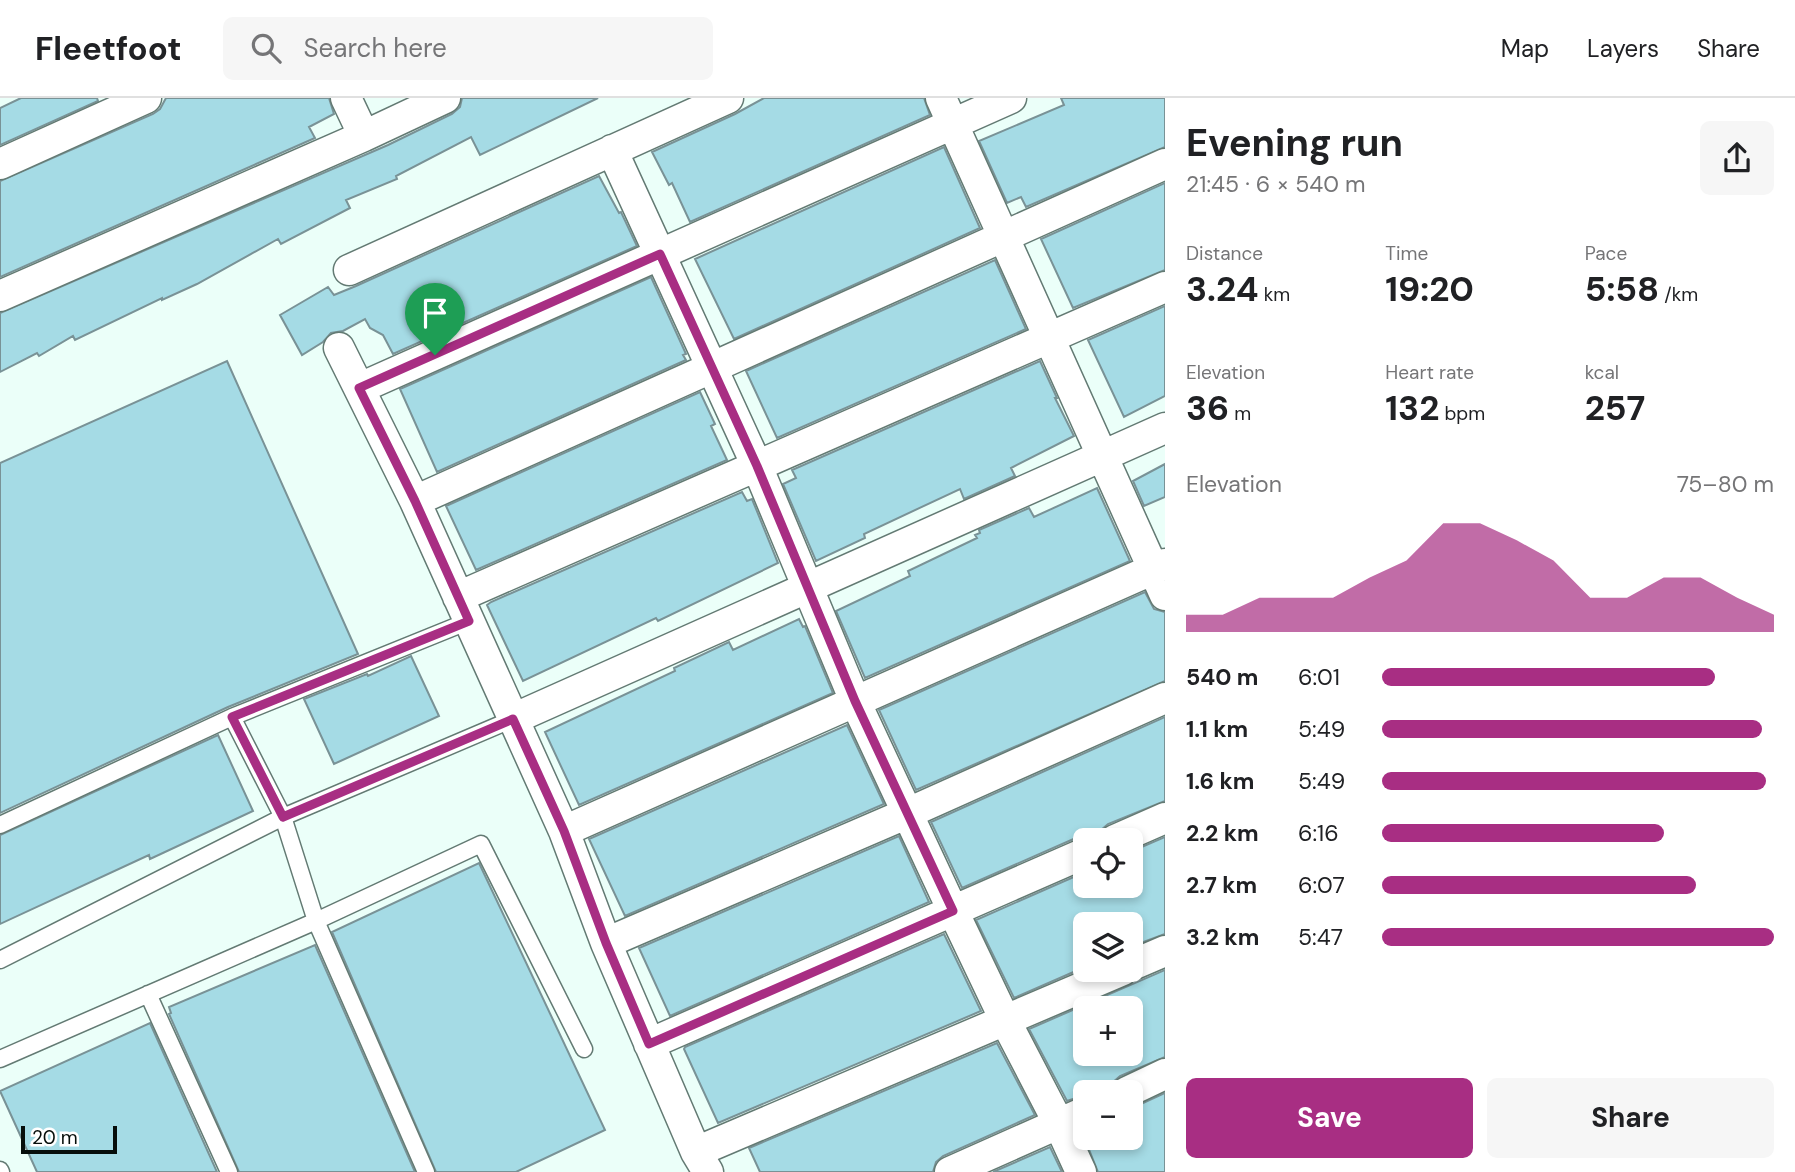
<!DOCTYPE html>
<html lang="en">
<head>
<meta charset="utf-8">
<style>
  :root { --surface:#fff; --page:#f6f6f6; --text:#202124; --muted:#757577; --line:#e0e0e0; --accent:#a82e83 }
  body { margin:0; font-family:"DM Sans",sans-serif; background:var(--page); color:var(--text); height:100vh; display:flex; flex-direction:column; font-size:26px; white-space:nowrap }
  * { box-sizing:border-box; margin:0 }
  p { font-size:23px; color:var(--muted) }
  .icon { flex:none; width:38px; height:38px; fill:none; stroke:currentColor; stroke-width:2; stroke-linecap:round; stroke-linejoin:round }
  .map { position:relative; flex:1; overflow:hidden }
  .side { display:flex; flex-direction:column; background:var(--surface); width:630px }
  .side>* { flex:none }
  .tools { position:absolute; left:1073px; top:730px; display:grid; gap:14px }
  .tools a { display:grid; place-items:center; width:70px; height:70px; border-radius:10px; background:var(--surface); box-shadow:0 4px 10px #0003; font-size:35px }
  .scale { position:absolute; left:21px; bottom:18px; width:96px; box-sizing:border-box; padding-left:7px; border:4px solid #060e0b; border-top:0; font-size:19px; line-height:24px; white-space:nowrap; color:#060e0b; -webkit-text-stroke:5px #fff; paint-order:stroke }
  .pin { position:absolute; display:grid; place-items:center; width:60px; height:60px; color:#fff; margin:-72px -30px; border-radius:50% 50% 50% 0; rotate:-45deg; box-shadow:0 0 7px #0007 }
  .pin .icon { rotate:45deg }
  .round { display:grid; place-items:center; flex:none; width:74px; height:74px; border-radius:10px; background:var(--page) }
  .overview { display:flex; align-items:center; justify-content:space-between; height:119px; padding:0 21px }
  h1 { font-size:38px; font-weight:700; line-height:52px }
  .figures { display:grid; grid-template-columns:repeat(3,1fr); gap:10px; height:119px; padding:7px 21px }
  .figures div { display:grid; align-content:center }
  .figures b { font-size:35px; font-weight:700 }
  .figures small { font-size:19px; font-weight:400 }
  .figures p { font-size:19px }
  .chart { height:196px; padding:14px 21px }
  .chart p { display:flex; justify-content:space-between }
  .chart svg { width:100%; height:126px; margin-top:7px; fill:var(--accent); opacity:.7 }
  .action { display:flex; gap:14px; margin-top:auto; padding:14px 21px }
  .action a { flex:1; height:80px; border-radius:10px; background:var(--accent); color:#fff; font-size:28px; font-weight:700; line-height:80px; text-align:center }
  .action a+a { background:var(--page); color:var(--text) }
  ul { padding:0 21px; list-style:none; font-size:23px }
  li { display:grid; grid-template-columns:112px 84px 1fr; align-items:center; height:52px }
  li i { height:18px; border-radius:9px; background:var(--accent) }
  header { display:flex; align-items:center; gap:42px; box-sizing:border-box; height:98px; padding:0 35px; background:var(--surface); border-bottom:2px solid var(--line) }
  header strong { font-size:33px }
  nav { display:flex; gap:38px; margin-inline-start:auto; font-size:24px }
  .search { width:490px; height:63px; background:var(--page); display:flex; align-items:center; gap:18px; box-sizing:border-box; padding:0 24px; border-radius:10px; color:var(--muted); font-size:26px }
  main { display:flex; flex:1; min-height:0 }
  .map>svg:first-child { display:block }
  .building { fill:#a5dbe5; stroke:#799296; stroke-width:2; fill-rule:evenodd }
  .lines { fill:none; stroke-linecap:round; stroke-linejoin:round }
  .service-casing { stroke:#637a73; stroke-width:19 }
  .minor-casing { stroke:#637a73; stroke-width:33 }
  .service { stroke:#fff; stroke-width:16 }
  .minor { stroke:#fff; stroke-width:30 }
  .route-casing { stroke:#fff; stroke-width:14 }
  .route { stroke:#a82e83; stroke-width:9 }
</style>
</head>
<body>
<header>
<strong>Fleetfoot</strong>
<div class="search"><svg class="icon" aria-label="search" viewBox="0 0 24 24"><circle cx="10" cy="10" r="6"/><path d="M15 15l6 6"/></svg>Search here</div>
<nav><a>Map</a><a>Layers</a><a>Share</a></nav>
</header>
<main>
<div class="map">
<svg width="1165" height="1074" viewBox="0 0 1165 1074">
  <rect width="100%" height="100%" fill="#ebfff9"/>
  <path class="building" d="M21 0H97L98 3 0 47V10Z
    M166 0H329L334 16 309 29 315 40 0 179V83L153 16 160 11Z
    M462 0H598L480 57 471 39 396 78 397 81 346 102 350 110 281 146 278 141 197 186 162 202V200L75 242 73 238 39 258 37 255 0 274V215L388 47 452 16 460 9Z
    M764 0H924L930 17 690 124 672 85 669 87 652 54 735 16Z
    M1061 0H1165V49L1026 109 1021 99 1007 105 979 43 1064 7Z
    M944 49 980 130 734 241 695 161Z
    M599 78 619 115 621 114 637 148 393 256 383 237 370 230 365 221 343 233 331 235 323 244 302 257 280 217 328 189 334 197 356 188Z
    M1165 85V172L1073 210 1041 141Z
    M995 162 1026 231 777 340 746 273Z
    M651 179 686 256 683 257 686 262 437 374 400 291Z
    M1165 208V298L1124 319 1088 242Z
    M227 263 358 556 228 609 0 715V365Z
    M1040 263 1057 300H1055L1074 338 1011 370 1015 378 964 401 960 391 864 436 865 440 816 463 783 386 796 380 792 372Z
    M700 294 715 326 711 328 727 362 476 472 446 408Z
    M1165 366V399L1144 408 1133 383Z
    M1097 390 1130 463 865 580 836 513 910 478 908 473 977 440 975 437 980 435 979 432 1029 410 1034 419Z
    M742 394 747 403 752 401 778 465 658 523 656 520 523 583 487 507 491 504Z
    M1145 494 1154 511 1165 514V583L916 692 879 612Z
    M799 521 803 529 805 528 833 595 579 707 545 634 675 573 674 570 729 544 733 552Z
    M411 558 439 618 334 666 304 601 367 576 368 578Z
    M1165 619V703L1108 726 1101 732 1098 742 1088 738 1078 739 962 790 931 724Z
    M847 627 884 706 625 818 589 741Z
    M218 637 253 713 150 761 149 757 0 826V737Z
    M899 738 929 804 670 918 639 850Z
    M1165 739V836L1130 849V826H1085V869L1014 900 976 822 1085 774V788H1130V754Z
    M479 765 605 1032 516 1074H436L332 834Z
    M944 836 981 913 718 1025 684 951 685 949Z
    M315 847 415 1074H239L169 916 171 915 169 909Z
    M1165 872V959L1120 978 1112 985 1110 994H1085V997L1067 1003 1029 931ZM1085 910H1130V956H1085Z
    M150 925 217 1074H37L0 993Z
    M997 945 1035 1017 943 1058 936 1064 933 1074H760L749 1050Z
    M1165 995V1074H1098L1082 1034 1085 1033V1040H1130V1011Z
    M1050 1049 1062 1074H993Z"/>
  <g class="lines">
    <defs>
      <path id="service" d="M232 619 283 719 316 823 426 1074
        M0 727 232 619 469 523
        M0 862 283 719 513 621
        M148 896 229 1074
        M0 961 316 823 481 746 584 951
        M0 1072 1 1074"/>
      <path id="minor" d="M346 0 364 38
        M941 0 1165 497
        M612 52 757 368 855 603 953 813 1005 922 1059 1026 1081 1074
        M0 66 146 0
        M349 172 728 0
        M0 198 364 38 445 0
        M339 250 415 403 564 733 606 845 696 1054 708 1074
        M360 290 1011 0
        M415 403 1165 66
        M458 499 1165 189
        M513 621 1165 330
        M564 733 1165 466
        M1115 742 1165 720
        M606 845 908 715 1165 600
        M1130 868 1165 853
        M649 946 1085 755
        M1127 994 1165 976
        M696 1054 1123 872
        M950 1074 1085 1014"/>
    </defs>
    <use href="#service" class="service-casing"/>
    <use href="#minor" class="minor-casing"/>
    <use href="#service" class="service"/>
    <use href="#minor" class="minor"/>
  </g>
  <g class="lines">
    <defs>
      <path id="route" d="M660 156 757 368 855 603 953 813 649 946 606 845 564 733 513 621 283 719 232 619 469 523 415 403 359 290Z"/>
    </defs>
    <use href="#route" class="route-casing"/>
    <use href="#route" class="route"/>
  </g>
</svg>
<div class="tools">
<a><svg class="icon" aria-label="locate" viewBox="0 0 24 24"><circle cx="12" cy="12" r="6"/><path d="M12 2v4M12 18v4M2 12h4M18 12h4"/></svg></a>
<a><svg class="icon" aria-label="layers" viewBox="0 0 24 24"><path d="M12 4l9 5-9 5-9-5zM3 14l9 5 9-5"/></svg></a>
<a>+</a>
<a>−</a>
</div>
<div class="scale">20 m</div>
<div class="pin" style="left:435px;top:257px;background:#1e9e55"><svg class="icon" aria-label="arrive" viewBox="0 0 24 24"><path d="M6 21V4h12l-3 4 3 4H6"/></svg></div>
</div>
<section class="side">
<div class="overview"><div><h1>Evening run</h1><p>21:45 · 6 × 540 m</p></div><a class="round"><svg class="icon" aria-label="share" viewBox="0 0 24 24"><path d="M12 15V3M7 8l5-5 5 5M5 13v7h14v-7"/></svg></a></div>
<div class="figures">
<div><p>Distance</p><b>3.24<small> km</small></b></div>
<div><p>Time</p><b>19:20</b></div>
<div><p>Pace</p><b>5:58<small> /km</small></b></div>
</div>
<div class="figures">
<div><p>Elevation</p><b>36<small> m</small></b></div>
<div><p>Heart rate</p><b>132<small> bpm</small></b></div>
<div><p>kcal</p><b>257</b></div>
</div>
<div class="chart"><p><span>Elevation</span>75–80 m</p>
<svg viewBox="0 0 160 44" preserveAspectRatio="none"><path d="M0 44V38L10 38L20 32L30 32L40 32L50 25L60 19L70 6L80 6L90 12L100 19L110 32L120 32L130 25L140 25L150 32L160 38V44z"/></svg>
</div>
<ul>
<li><b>540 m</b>6:01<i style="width:85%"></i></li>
<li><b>1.1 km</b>5:49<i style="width:97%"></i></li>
<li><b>1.6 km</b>5:49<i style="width:98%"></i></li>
<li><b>2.2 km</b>6:16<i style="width:72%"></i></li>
<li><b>2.7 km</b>6:07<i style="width:80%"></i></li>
<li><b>3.2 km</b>5:47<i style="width:100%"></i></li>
</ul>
<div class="action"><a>Save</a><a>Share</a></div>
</section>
</main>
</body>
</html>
